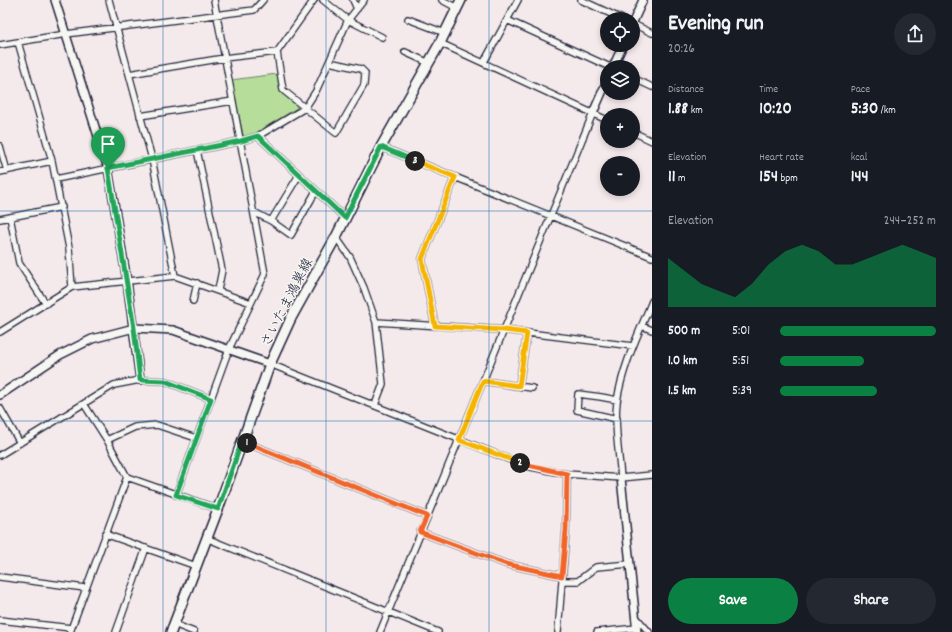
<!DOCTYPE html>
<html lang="en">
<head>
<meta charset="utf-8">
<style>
  :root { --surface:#171b24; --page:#242831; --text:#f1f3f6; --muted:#9ea1a6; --accent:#0b8043 }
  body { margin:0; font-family:Dekko,"Klee One",sans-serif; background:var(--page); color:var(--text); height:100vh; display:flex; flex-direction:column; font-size:15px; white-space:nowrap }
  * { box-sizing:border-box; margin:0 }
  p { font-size:13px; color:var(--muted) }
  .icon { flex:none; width:22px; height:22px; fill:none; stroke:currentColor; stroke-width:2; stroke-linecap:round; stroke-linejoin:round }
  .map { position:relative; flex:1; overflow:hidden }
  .details { display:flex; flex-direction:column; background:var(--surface); width:300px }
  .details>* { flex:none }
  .fabs { position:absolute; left:600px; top:12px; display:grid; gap:8px }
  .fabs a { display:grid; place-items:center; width:40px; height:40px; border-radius:50%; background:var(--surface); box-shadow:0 2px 6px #0003; font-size:20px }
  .pin { position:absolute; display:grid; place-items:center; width:34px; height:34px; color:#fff; margin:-41px -17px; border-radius:50% 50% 50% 0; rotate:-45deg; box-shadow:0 0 4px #0007 }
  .pin .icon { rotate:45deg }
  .km { position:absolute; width:20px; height:20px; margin:-10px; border-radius:50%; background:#222; color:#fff; font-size:11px; line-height:20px; text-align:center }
  .round { display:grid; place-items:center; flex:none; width:42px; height:42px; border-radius:21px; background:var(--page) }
  .summary { display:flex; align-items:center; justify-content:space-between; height:68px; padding:0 16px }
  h1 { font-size:22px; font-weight:700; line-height:30px }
  .metrics { display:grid; grid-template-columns:repeat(3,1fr); gap:6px; height:68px; padding:4px 16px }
  .metrics div { display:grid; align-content:center }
  .metrics b { font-size:17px; font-weight:700 }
  .metrics small { font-size:11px; font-weight:400 }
  .metrics p { font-size:11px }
  .chart { height:112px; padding:8px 16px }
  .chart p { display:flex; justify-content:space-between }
  .chart svg { width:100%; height:72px; margin-top:4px; fill:var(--accent); opacity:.7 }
  .primary-button { display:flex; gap:8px; margin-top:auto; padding:8px 16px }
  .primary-button a { flex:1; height:46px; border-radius:24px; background:var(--accent); color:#fff; font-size:16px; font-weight:700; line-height:46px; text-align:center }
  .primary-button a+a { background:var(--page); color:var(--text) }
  ul { padding:0 16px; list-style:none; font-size:13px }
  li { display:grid; grid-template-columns:64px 48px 1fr; align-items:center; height:30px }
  li i { height:10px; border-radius:5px; background:var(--accent) }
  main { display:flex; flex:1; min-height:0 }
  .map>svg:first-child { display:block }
  .green { fill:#b6de9a; stroke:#6c806a }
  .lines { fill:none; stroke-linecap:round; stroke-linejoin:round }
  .minor-casing { stroke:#22223b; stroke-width:8 }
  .tertiary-casing { stroke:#22223b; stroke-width:10 }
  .primary-casing { stroke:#22223b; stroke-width:12 }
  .minor { stroke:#f6f6f2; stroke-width:5.5 }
  .tertiary { stroke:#f6f6f2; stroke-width:7 }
  .primary { stroke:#f6f6f2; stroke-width:9 }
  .split-1-casing { stroke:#fff; stroke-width:8 }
  .split-2-casing { stroke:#fff; stroke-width:8 }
  .split-3-casing { stroke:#fff; stroke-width:8 }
  .split-4-casing { stroke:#fff; stroke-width:8 }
  .split-1 { stroke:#22a559; stroke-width:5 }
  .split-2 { stroke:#f0652b; stroke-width:5 }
  .split-3 { stroke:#f5b400; stroke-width:5 }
  .split-4 { stroke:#22a559; stroke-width:5 }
  .grid { fill:none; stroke:#1f6fb2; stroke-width:1; stroke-opacity:0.55 }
  .labels { text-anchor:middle; stroke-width:3; stroke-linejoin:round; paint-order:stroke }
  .street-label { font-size:14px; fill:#22223b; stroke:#f6f6f2 }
</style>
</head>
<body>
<main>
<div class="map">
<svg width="652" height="632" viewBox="0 0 652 632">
  <rect width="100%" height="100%" fill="#f4e9eb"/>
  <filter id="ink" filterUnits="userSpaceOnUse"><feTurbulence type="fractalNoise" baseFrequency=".025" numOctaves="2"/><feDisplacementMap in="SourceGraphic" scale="8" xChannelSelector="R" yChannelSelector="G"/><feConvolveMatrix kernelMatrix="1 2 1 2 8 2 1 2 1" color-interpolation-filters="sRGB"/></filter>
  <g filter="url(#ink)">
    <path class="green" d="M277 74 280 92 297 105V108L254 135 245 138 243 135 231 80Z"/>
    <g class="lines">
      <defs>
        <path id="minor" d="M109 0 152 159 175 276
          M323 0 348 20 382 37
          M353 0 357 9
          M442 0 457 8
          M581 0 622 19
          M408 19 445 33
          M507 20 610 67
          M633 24 652 33
          M440 43 607 120
          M0 45 66 34 254 10 263 0
          M277 52 283 90 336 133 364 85 365 73 361 69 329 62
          M405 52 429 63
          M484 62 518 0
          M129 74 224 58 277 52 314 0
          M633 78 652 87
          M140 116 233 101
          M633 132 652 141
          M258 136 345 218
          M0 146 7 171
          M381 147 652 257
          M197 150 222 270 218 290
          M0 172 52 161
          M56 179 241 141 258 136 305 108 316 91 348 20 364 0
          M254 212 271 221 291 235 316 191
          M10 217 19 263 46 304
          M0 219 62 207
          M271 221 299 175
          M336 237 350 257 364 288 376 322 383 384 375 405
          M72 287 175 276 251 303
          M193 301 197 283
          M376 322 504 330 633 346
          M435 326 422 259 455 177
          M642 326 652 330
          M0 332 72 287 69 248 52 161 18 42
          M270 364 526 466 567 474 621 478 652 475
          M483 381 532 388
          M519 386 527 333
          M84 404 107 440 127 477 218 509
          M0 408 20 443
          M617 419 577 410 578 394 601 397 617 400
          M107 440 135 427 157 425 196 438
          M242 441 427 516
          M0 455 114 385 140 380 165 381 211 399
          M621 478C619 453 614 426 617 402 622 367 639 333 652 301
          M176 495 229 349 265 274 214 0
          M420 532 506 564 562 576
          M105 534 196 566
          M206 538 438 632
          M0 577 85 588
          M562 581H578L596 567 630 564
          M635 616 649 632
          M0 620 71 628
          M174 624 194 632
          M70 632 127 477
          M116 632 146 548
          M380 632 593 113
          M558 632 566 530 567 474
          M597 632 637 628"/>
        <path id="tertiary" d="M55 0 108 168 127 281 140 380
          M633 22 643 0
          M613 67 623 45
          M593 113 607 81
          M0 395 60 355 92 339 134 328 173 330 270 364
          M621 478 637 632"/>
        <path id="primary" d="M171 632 218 509 270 364 291 318 336 237 381 147 440 43 461 0"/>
      </defs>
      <use href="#minor" class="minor-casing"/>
      <use href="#tertiary" class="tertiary-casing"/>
      <use href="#primary" class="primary-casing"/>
      <use href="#minor" class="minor"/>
      <use href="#tertiary" class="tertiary"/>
      <use href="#primary" class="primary"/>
    </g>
  </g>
  <g class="lines" filter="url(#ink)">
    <defs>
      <path id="split-1" d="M108 168 134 328 140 380 165 381 211 399 176 495 218 509 242 441 247 443"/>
      <path id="split-2" d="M247 443 427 516 420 532 506 564 562 576 566 530 567 474 520 463"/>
      <path id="split-3" d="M415 161 455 177 422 259 435 326 504 330 527 333 519 386 483 381 459 440 520 463"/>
      <path id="split-4" d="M108 168 241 141 258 136 345 218 381 147 415 161"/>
    </defs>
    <use href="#split-1" class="split-1-casing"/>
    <use href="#split-2" class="split-2-casing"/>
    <use href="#split-3" class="split-3-casing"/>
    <use href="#split-4" class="split-4-casing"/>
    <use href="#split-1" class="split-1"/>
    <use href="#split-2" class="split-2"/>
    <use href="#split-3" class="split-3"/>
    <use href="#split-4" class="split-4"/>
  </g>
  <path class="grid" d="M163 0V632M326 0V632M489 0V632M0 211H652M0 421H652"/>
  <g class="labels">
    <g class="street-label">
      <text transform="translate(286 302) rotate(-63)" y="5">さいたま鴻巣線</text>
    </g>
  </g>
</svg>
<div class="fabs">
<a><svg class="icon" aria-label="locate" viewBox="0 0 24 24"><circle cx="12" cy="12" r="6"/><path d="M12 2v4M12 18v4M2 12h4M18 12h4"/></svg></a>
<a><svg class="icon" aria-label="layers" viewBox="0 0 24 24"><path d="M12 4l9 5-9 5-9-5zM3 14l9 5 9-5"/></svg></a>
<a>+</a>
<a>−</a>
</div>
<div class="pin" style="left:108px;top:168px;background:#1e9e55"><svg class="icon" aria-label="arrive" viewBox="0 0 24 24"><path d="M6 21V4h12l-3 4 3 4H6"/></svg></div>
<b class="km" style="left:247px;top:443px">1</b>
<b class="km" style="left:520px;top:463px">2</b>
<b class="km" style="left:415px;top:161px">3</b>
</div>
<section class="details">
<div class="summary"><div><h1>Evening run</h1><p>20:26</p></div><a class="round"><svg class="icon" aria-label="share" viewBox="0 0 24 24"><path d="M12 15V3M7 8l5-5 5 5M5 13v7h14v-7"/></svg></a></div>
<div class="metrics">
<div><p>Distance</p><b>1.88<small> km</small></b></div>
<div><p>Time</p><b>10:20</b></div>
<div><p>Pace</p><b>5:30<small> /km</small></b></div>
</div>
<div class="metrics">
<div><p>Elevation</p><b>11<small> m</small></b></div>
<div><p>Heart rate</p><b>154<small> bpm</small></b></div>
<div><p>kcal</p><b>144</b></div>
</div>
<div class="chart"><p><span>Elevation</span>244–252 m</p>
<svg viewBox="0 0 160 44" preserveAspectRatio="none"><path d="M0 44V14L10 22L20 30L30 34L40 38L50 30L60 18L70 10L80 6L90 10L100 18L110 18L120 14L130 10L140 6L150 10L160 14V44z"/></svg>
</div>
<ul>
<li><b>500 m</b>5:01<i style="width:100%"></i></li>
<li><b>1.0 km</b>5:51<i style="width:54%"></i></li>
<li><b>1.5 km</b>5:39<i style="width:62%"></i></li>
</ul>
<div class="primary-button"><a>Save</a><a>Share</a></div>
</section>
</main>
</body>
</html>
